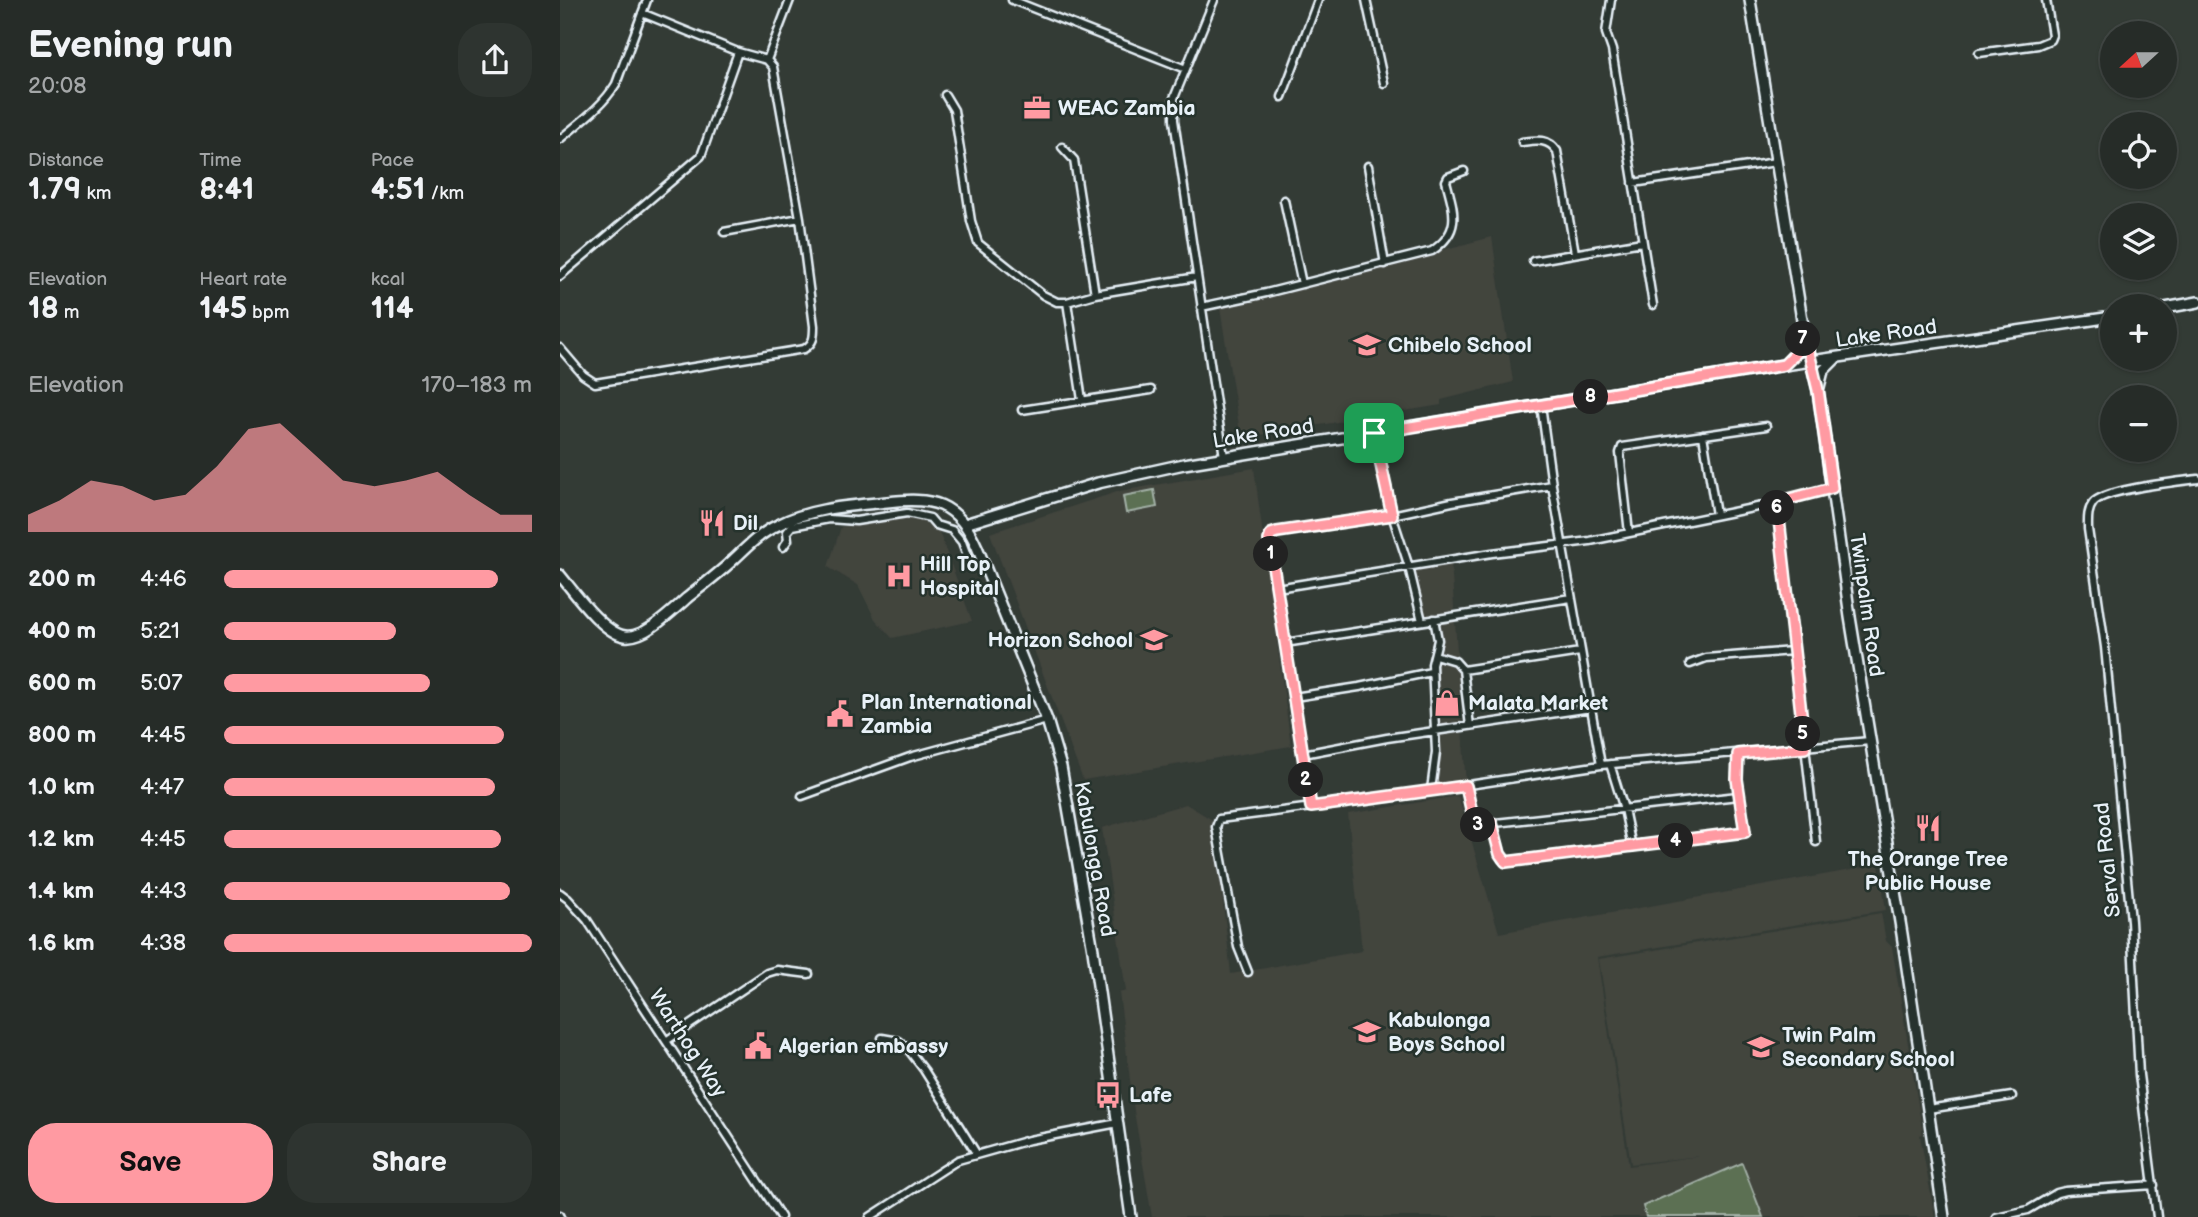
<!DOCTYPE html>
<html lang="en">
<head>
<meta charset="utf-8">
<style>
  :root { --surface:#262c28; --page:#2e3430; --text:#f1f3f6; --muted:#a4a7a8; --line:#424845; --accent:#ff9aa2 }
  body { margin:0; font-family:"Balsamiq Sans",sans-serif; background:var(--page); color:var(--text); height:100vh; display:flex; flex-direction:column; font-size:26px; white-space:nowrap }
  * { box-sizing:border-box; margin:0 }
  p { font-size:23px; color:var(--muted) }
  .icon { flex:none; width:38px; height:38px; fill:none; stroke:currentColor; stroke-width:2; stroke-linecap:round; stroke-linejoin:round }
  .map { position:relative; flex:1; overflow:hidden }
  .side { display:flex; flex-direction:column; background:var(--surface); width:560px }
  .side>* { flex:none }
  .needle { width:46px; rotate:249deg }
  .fabs { position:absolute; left:1540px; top:21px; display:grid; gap:14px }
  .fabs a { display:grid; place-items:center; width:77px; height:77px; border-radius:50%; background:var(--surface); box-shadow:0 2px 5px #0004,0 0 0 2px var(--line); font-size:35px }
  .pin { position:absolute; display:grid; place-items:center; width:60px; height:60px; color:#fff; margin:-30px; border-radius:14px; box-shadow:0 4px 10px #0006 }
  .km { position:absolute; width:35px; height:35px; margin:-18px; border-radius:50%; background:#222; color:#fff; font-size:19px; line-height:35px; text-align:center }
  .round { display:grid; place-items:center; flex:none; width:74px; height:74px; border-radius:28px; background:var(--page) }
  .headline { display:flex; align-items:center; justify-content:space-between; height:119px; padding:0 28px }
  h1 { font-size:38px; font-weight:600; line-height:52px }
  .figures { display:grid; grid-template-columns:repeat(3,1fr); gap:10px; height:119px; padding:7px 28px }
  .figures div { display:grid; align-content:center }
  .figures b { font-size:30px; font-weight:600 }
  .figures small { font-size:19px; font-weight:400 }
  .figures p { font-size:19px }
  .chart { height:196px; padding:14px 28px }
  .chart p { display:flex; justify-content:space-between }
  .chart svg { width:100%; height:126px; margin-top:7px; fill:var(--accent); opacity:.7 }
  .button { display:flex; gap:14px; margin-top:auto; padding:14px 28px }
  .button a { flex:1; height:80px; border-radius:28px; background:var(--accent); color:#111; font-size:28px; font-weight:600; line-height:80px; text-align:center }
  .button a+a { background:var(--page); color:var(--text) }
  ul { padding:0 28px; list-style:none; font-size:23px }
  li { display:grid; grid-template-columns:112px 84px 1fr; align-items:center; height:52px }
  li i { height:18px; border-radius:9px; background:var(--accent) }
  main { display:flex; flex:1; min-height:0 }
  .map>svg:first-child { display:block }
  .built { fill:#42443e }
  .green { fill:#5b6f53; stroke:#a2b0a6; stroke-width:2 }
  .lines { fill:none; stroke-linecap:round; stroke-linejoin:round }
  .street-casing { stroke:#e8f1f8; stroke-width:11 }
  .secondary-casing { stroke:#e8f1f8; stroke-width:14 }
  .street { stroke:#26332d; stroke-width:6 }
  .secondary { stroke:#26332d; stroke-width:9 }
  .route-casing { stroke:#fff; stroke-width:14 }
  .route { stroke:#ff9aa2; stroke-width:9 }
  .labels { text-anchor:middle; stroke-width:5; stroke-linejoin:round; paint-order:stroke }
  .poi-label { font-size:21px; font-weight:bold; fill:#e8f1f8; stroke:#26332d; text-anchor:start }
  .street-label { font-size:21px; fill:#e8f1f8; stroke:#26332d }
</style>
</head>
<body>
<main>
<section class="side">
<div class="headline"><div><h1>Evening run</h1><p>20:08</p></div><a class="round"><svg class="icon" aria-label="share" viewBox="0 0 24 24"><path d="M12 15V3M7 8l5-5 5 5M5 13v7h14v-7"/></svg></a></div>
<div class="figures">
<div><p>Distance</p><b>1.79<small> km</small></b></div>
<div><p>Time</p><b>8:41</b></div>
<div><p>Pace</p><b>4:51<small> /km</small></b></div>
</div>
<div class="figures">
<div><p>Elevation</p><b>18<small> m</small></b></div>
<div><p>Heart rate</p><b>145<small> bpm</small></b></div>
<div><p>kcal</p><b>114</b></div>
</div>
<div class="chart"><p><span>Elevation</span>170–183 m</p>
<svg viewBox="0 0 160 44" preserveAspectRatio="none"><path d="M0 44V38L10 33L20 26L30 28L40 33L50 31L60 21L70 8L80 6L90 16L100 26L110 28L120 26L130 23L140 31L150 38L160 38V44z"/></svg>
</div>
<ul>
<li><b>200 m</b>4:46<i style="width:89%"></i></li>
<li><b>400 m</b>5:21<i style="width:56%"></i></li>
<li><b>600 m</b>5:07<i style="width:67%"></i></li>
<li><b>800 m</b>4:45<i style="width:91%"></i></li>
<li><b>1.0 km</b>4:47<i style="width:88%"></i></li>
<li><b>1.2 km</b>4:45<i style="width:90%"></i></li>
<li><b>1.4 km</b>4:43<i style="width:93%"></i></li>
<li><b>1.6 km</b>4:38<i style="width:100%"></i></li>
</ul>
<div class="button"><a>Save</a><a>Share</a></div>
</section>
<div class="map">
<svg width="1638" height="1217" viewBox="0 0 1638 1217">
  <rect width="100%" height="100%" fill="#333b35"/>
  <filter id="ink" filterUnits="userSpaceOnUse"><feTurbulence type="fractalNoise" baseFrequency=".0143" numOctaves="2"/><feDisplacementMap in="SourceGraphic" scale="14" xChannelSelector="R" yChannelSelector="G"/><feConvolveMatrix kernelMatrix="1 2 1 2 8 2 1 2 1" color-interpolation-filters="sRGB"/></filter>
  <g filter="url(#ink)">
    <path class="built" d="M932 237 953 382 881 400V405L681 438 660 308Z
      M694 468 731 746 523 780 430 533 560 491Z
      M352 516 378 529 412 621 332 638 315 619 298 585 268 567 281 527Z
      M891 561 906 786 871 790 874 619 862 621 848 568Z
      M898 796 939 933 1319 865 1326 910 1037 957 1069 1166 1139 1156 1071 1164 1039 959 1321 913 1326 941 1332 947 1363 1134 1360 1135 1375 1217H592L574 1111 559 993 566 991 542 828 626 804 654 821 671 974 802 951 788 814Z"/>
    <path class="green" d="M594 490 597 507 566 513 563 496Z
      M1182 1163 1203 1217H1086L1083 1206Z"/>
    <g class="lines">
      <defs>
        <path id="street" d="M452 0 626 69
          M654 0 614 98V120L664 457
          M806 0 824 83
          M1051 0 1046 33 1052 50 1093 305
          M1419 53 1478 45 1490 40 1492 35 1486 0
          M207 60 230 0
          M385 95 394 110 411 221 418 243 483 295 497 302H507L535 294 637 277
          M722 97 758 0
          M0 139C20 122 42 107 56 84L87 0
          M962 142C977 140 988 138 997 151L1015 253
          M502 147 514 160 535 294
          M808 166 825 264
          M1073 183 1216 162
          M724 200 742 284
          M164 232 240 218
          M973 261 1082 242
          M0 276 141 156 178 52
          M507 302 522 400
          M641 307 706 293 872 251C902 231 894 211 886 181L888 177 904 171
          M0 348 23 375 35 383 244 349C254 343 254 337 254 326L240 218 213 67 207 60 178 52 82 13
          M981 405 992 485 1041 765
          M462 410 591 390
          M814 433 832 515 849 567 862 621
          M1143 435 1156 515
          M1217 503 1256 842
          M1069 533 1060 453 1062 447 1206 426
          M223 547 228 540 227 532 232 526 269 519 296 521 347 513 370 518 376 525 392 530 402 542 411 566
          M717 588 932 553 1030 541 1217 503 1272 488
          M725 643 1011 598
          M875 655 895 661 903 670 910 726
          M1130 664 1146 658 1233 651
          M903 670 1020 652
          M734 697 799 687 871 672
          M743 754 827 738 1031 708
          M1050 764 1064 809 1072 847
          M906 786 914 822 917 825 1178 796
          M871 790 876 752 872 664 878 640 874 619
          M242 796 350 757 487 720
          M751 807 709 540 711 534 832 515 892 502 992 485
          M932 823 942 859 945 862 1185 832 1177 779 1178 754
          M0 893 8 899 27 920 221 1217
          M688 972 678 947 656 827 659 819 829 797 1041 765 1310 741
          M322 1038 339 1041 347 1048 364 1070 416 1153
          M106 1041 207 973 217 970 249 974
          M1368 1109 1452 1096
          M0 1215 1 1217
          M310 1217 398 1160 469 1140 558 1123
          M1436 1217 1468 1210 1497 1193 1505 1191 1594 1185
          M1597 1217 1579 1075 1571 921 1545 647 1528 529C1528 520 1527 511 1533 503 1544 489 1617 482 1638 479"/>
        <path id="secondary" d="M1190 0 1244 332 1258 390 1290 617 1342 934 1384 1217
          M1605 308 1638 302
          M1226 364 1238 351 1243 335
          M1259 387 1263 371 1276 358
          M405 524 538 483 624 464 1224 365 1552 317
          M0 575C14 592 43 633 65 636 85 639 113 610 127 598 142 586 158 574 172 561 187 547 200 533 218 525 250 508 291 506 327 502 372 497 397 501 417 547L487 720 501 767 533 950 571 1217"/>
      </defs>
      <use href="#street" class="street-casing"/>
      <use href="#secondary" class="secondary-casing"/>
      <use href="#street" class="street"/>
      <use href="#secondary" class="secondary"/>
    </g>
  </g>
  <g class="lines" filter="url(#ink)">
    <defs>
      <path id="route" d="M1244 332 1258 390 1272 488 1217 502 1245 748 1178 754 1177 779 1185 832 946 862 940 854 932 823 917 825 914 822 906 786 751 807 709 540 711 534 717 532 832 515 814 433 1224 365 1238 351Z"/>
    </defs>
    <use href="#route" class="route-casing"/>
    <use href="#route" class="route"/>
  </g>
  <defs>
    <symbol id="office-bare" viewBox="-9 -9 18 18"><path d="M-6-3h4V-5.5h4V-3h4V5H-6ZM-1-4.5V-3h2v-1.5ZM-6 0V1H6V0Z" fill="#ff9aa2" stroke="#26332d" stroke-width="2.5" paint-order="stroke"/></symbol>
    <symbol id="school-bare" viewBox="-9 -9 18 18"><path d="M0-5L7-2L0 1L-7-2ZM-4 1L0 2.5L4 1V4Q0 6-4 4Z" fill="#ff9aa2" stroke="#26332d" stroke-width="2.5" paint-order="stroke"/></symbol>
    <symbol id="restaurant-bare" viewBox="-9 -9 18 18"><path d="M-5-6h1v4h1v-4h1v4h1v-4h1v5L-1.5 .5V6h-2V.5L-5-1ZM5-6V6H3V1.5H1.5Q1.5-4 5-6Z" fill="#ff9aa2" stroke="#26332d" stroke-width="2.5" paint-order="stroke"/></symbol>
    <symbol id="hospital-bare" viewBox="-9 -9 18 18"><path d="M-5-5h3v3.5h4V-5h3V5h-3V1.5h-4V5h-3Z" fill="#ff9aa2" stroke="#26332d" stroke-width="2.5" paint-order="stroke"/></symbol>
    <symbol id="shop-bare" viewBox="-9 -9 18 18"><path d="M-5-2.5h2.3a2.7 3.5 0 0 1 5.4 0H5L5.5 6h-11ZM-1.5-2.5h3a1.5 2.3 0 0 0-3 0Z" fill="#ff9aa2" stroke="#26332d" stroke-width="2.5" paint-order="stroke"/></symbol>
    <symbol id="civic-bare" viewBox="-9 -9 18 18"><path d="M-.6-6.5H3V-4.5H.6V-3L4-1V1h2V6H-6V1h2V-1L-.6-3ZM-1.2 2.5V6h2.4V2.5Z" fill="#ff9aa2" stroke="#26332d" stroke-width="2.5" paint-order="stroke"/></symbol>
    <symbol id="bus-bare" viewBox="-9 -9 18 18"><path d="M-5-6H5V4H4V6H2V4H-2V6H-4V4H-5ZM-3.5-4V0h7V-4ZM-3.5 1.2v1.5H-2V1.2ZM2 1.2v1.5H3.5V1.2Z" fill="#ff9aa2" stroke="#26332d" stroke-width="2.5" paint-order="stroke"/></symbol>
  </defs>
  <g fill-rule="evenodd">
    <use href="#office-bare" x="458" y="89" width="38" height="38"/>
    <use href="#school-bare" x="788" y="326" width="38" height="38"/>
    <use href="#restaurant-bare" x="133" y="504" width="38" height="38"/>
    <use href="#hospital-bare" x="320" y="557" width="38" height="38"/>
    <use href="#school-bare" x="575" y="621" width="38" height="38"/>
    <use href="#shop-bare" x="868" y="684" width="38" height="38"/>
    <use href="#civic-bare" x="261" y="695" width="38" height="38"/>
    <use href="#restaurant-bare" x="1349" y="809" width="38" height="38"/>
    <use href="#school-bare" x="788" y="1013" width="38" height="38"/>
    <use href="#civic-bare" x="179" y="1027" width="38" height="38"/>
    <use href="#school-bare" x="1182" y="1028" width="38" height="38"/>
    <use href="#bus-bare" x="529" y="1076" width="38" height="38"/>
  </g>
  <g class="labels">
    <g class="poi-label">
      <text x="498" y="115">WEAC Zambia</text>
      <text x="828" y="352">Chibelo School</text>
      <text x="173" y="530">Dil</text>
      <text x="360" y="571">Hill Top<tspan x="360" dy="24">Hospital</tspan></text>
      <text x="573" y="647" text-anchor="end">Horizon School</text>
      <text x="301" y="709">Plan International<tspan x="301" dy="24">Zambia</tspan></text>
      <text x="908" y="710">Malata Market</text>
      <text x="1368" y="866" text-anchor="middle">The Orange Tree<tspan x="1368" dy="24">Public House</tspan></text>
      <text x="828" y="1027">Kabulonga<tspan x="828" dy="24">Boys School</tspan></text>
      <text x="1222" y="1042">Twin Palm<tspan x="1222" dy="24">Secondary School</tspan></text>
      <text x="219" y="1053">Algerian embassy</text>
      <text x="569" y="1102">Lafe</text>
    </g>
    <g class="street-label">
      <text transform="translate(1326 333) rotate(-8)" y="7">Lake Road</text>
      <text transform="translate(703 433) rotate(-9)" y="7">Lake Road</text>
      <text transform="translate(1307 605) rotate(82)" y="7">Twinpalm Road</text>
      <text transform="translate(535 859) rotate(80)" y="7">Kabulonga Road</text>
      <text transform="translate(1547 860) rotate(-96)" y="7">Serval Road</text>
      <text transform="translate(128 1043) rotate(57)" y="7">Warthog Way</text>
    </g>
  </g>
</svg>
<div class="fabs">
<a><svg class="needle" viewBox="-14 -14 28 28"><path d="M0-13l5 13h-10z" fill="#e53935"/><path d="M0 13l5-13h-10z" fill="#a4a7a8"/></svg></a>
<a><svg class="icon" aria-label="locate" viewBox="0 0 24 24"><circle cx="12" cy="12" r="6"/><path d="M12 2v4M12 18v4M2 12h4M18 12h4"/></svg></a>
<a><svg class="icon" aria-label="layers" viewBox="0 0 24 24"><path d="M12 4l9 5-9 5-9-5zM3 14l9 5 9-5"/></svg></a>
<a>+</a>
<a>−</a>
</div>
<div class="pin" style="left:814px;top:433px;background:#1e9e55"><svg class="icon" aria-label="arrive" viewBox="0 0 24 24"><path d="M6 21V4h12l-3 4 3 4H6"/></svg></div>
<b class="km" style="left:711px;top:554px">1</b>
<b class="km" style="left:746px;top:780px">2</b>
<b class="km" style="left:918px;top:825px">3</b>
<b class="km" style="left:1116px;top:841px">4</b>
<b class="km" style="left:1243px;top:734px">5</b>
<b class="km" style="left:1217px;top:508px">6</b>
<b class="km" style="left:1243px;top:339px">7</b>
<b class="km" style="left:1031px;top:397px">8</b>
</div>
</main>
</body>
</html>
